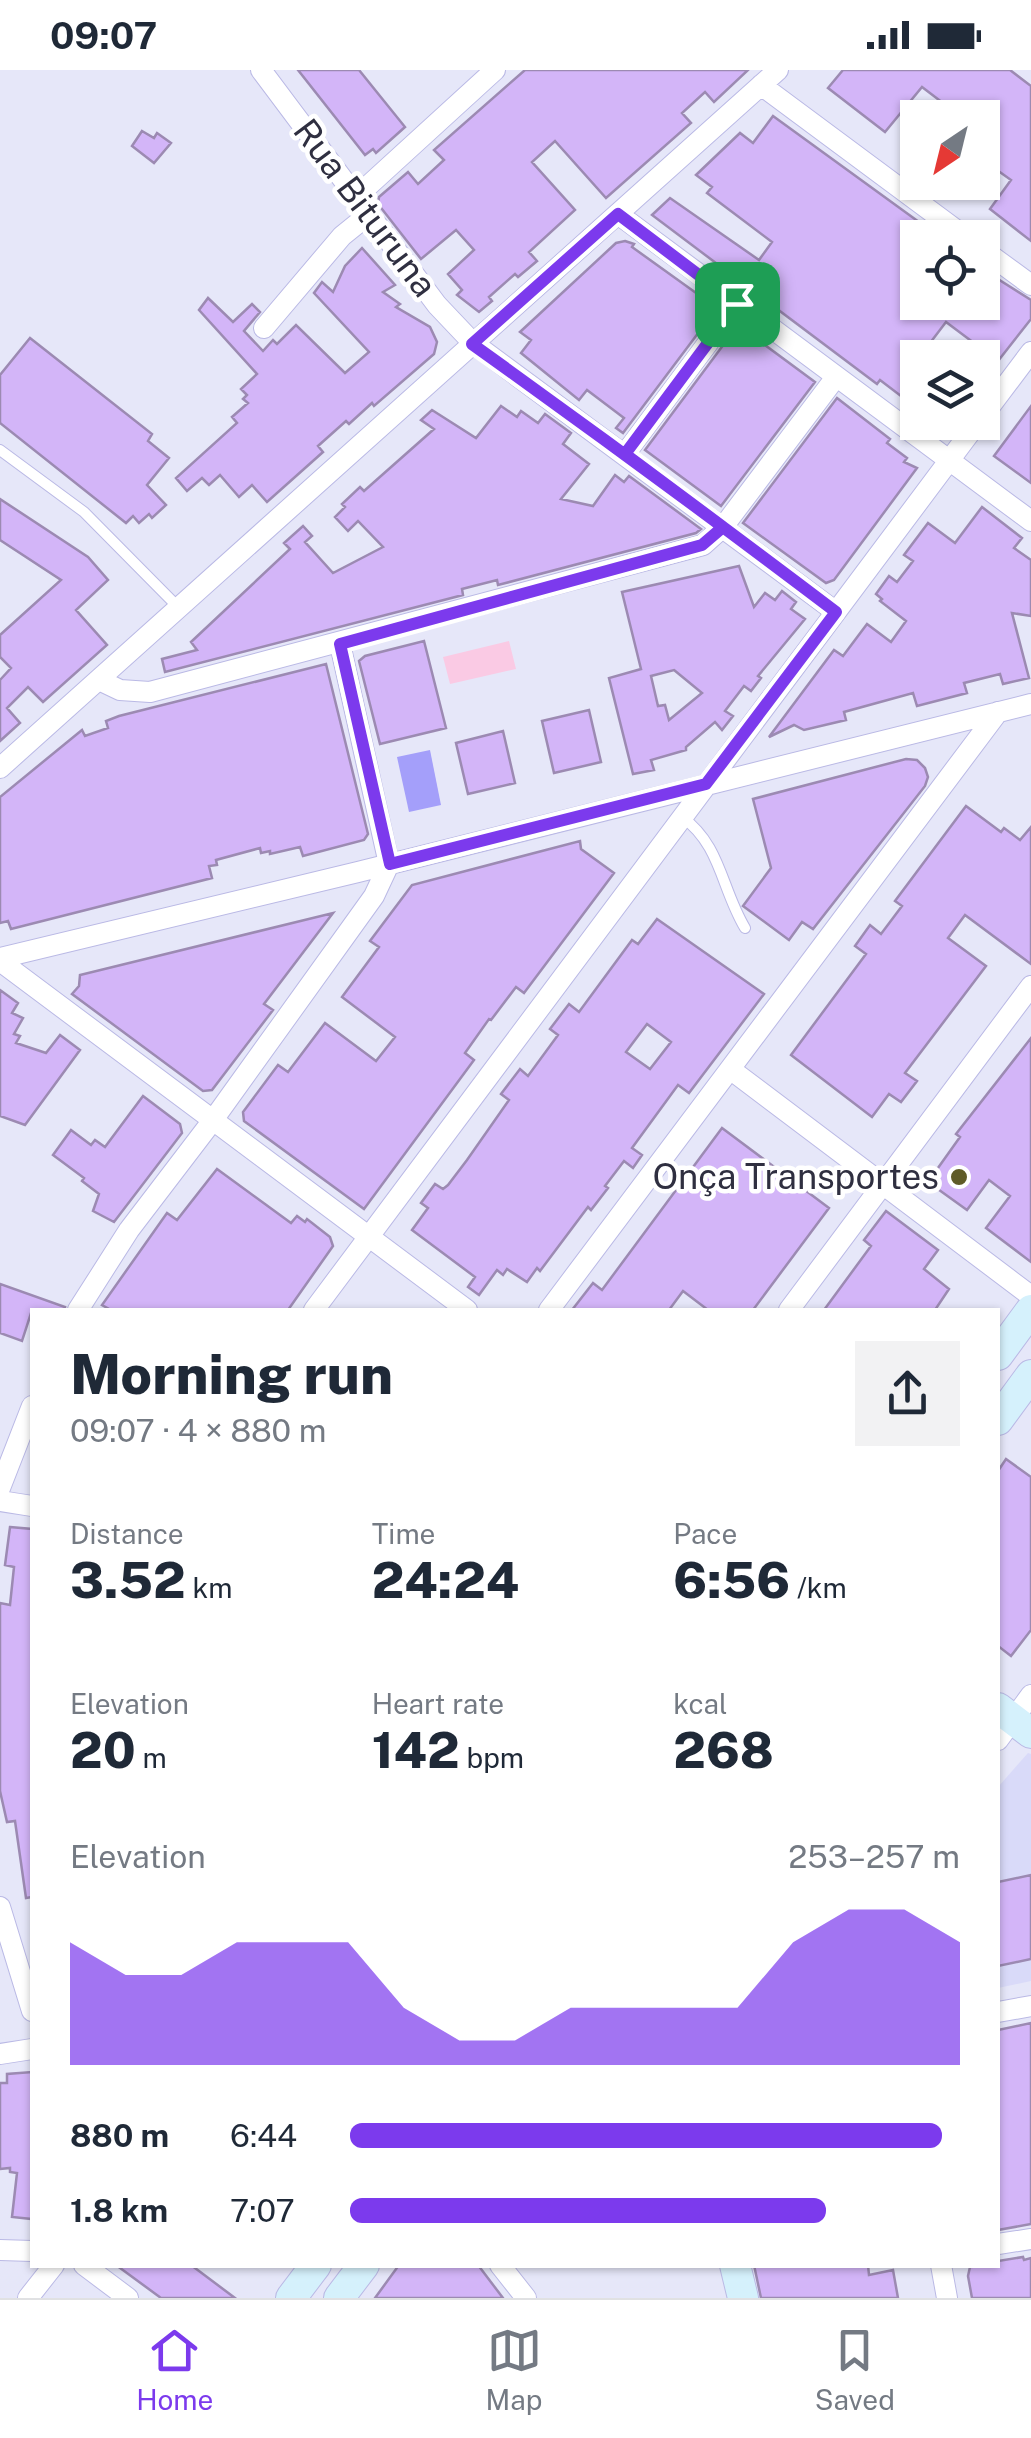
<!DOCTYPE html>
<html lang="en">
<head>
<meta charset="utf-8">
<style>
  :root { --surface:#fff; --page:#f2f2f3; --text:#1f2937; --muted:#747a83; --line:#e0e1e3; --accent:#7c3aed }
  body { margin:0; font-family:"Public Sans",sans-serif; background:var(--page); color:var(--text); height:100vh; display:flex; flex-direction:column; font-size:38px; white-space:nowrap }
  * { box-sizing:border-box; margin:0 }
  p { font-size:32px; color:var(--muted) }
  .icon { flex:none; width:55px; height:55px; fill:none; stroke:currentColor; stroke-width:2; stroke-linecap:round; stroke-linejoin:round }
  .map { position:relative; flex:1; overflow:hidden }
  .sheet { position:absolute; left:30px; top:1238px; width:970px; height:960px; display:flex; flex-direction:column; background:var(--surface); border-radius:0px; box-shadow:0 2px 8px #0004 }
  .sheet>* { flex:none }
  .needle { width:65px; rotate:215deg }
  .tools { position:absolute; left:900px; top:30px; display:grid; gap:20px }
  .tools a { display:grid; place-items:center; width:100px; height:100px; border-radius:0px; background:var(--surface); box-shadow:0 2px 8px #0004; font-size:50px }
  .pin { position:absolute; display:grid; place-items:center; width:85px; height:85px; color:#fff; margin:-42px; border-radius:20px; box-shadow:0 5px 15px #0006 }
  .round { display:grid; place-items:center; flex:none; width:105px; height:105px; border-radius:0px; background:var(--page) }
  .headline { display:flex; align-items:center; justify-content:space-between; height:170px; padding:0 40px }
  h1 { font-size:55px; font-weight:800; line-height:75px }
  .figures { display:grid; grid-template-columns:repeat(3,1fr); gap:15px; height:170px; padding:10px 40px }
  .figures div { display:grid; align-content:center }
  .figures b { font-size:50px; font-weight:800 }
  .figures small { font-size:28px; font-weight:400 }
  .figures p { font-size:28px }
  .chart { height:280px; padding:20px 40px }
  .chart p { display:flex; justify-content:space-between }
  .chart svg { width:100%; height:180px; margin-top:10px; fill:var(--accent); opacity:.7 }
  ul { padding:0 40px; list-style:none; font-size:32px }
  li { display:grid; grid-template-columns:160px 120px 1fr; align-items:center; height:75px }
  li i { height:25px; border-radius:12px; background:var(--accent) }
  .status { display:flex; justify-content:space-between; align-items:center; height:70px; padding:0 50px; background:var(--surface); direction:ltr }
  .status svg { height:28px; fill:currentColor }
  .tab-bar { display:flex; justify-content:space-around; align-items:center; height:140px; border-top:2px solid var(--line); background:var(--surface); font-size:28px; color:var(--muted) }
  .tab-bar a { display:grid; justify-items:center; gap:5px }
  .tab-bar .current { color:var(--accent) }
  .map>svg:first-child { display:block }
  .built { fill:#d9daf9 }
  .green { fill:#facae4 }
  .water { fill:#a49ffa }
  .building { fill:#d3b5f8; stroke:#9c8ab2; stroke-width:2.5; fill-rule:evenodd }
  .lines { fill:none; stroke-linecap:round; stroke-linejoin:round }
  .lane-casing { stroke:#bab9e5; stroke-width:12 }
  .street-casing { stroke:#bab9e5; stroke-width:22 }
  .secondary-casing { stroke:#bab9e5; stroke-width:32 }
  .lane { stroke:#fff; stroke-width:10 }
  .street { stroke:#fff; stroke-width:20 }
  .secondary { stroke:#d5f1fc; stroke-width:30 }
  .route-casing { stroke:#fff; stroke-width:20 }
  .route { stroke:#7c3aed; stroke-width:12 }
  .poi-dot { fill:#5f5b28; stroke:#fff; stroke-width:4 }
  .labels { text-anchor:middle; stroke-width:9; stroke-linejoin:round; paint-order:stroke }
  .street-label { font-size:35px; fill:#2f2f40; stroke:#fff }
  .poi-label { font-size:35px; fill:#2f2f40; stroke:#fff; text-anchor:end }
</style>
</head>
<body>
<div class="status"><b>09:07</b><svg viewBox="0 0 49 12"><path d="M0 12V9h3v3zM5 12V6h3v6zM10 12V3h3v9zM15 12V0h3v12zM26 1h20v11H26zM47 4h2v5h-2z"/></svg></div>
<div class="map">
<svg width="1031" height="2228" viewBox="0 0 1031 2228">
  <rect width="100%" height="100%" fill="#e6e7f9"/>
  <path class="built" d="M1028 1683 1031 1684V1911L998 1918V1717Z"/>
  <path class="green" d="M509 571 516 599 450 614 443 587Z"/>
  <path class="water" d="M430 680 441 735 409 742 397 687Z"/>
  <path class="building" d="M298 0H359L405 57 376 83 373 79 365 85Z
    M525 0H748L714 32 705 22 682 43 691 53 606 128 555 71 532 92 575 140 529 182 537 191 518 207 515 204 489 227 492 231 479 242 457 225 462 220 448 204 474 180 456 160 421 189 378 134 379 127 408 102 418 114 444 90 434 80Z
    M843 0H1010L1031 16V171L990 139 1011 110 990 95 997 86 982 75V48H945L937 41 943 33 922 17 885 62 828 18Z
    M773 46 941 168H918V232H982V199L1031 230V249L998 291 946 252 930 273 950 288H918V339L880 310 877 314 652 145 670 128 759 190 772 172 707 123 712 117 696 105 740 63 753 73Z
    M142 61 154 68 157 63 171 73 154 93 132 76Z
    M625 171 634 174 632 177 717 238 623 363 616 358 624 348 587 320 579 330 521 283 531 270 520 262 616 173Z
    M362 178 395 215 383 222 400 234 396 237 430 257 437 272 434 284 374 336 372 333 349 354 346 351 318 376 323 382 267 432 252 415 239 427 220 405 209 415 202 408 187 421 176 408 237 353 232 347 248 333 243 329 247 325 241 319 257 304 199 240 208 228 233 252 252 234 260 242 244 261 263 281 273 270 277 274 296 255 345 303 369 282 314 223 322 212 333 222 345 196Z
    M746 261 815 312 721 436 645 380 730 266 738 272Z
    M30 268 152 364 148 371 169 388 147 415 166 435 152 448 149 444 139 453 133 446 126 453 0 353V305Z
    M837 328 890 369 887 373 907 388 904 392 917 398 834 510 826 513 743 453Z
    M501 336 517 347 521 341 538 353 545 344 571 363 563 374 589 394 561 429 593 436 615 405 624 412 629 406 701 459 696 463 498 515 497 510 462 519 463 525 165 602 162 589 197 580 191 572 290 479 284 473 303 456 312 466 305 472 333 503 383 477 358 451 348 461 335 447 345 437 342 434 360 417 364 421 434 359 421 350 432 340 476 368Z
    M1031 336V413L994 386Z
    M0 429 88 487 108 510 76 540 107 575 43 632 28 617 7 638 20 653 0 671V610L11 598 0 587V565L61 510 0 470Z
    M982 437 1022 468 1014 478 1031 490V546L1012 543 1029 608 1003 614 1000 604 964 613 967 623 917 636 913 623 844 642 846 650 804 660 794 655 769 667 834 580 843 586 867 554 891 572 906 551 880 531 882 529 876 524 889 506 897 512 913 491 904 485 928 453 955 473Z
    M739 496 754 537 765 523 775 530 782 521 796 532 791 539 805 549 758 606 761 608 751 621 744 616 725 641 733 646 722 660 715 652 686 677V680L651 690 654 700 633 704 609 608 641 599 622 522ZM674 600 702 623 669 650 665 635 658 636 651 606Z
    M424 571 446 658 380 674 359 591 365 586Z
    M326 594 368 764 364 770 303 786 300 777 270 784V781L261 783 260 778 216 790 217 795 209 796 212 808 11 859 8 851 0 853V727L82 660 85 666 108 658 106 651 119 646Z
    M589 640 601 692 554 703 542 651Z
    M503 661 515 713 468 724 456 673Z
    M906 689 917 690 925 698 928 707 925 716 813 859 802 852 789 870 743 836 771 798 753 729Z
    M966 736 1001 762 1004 758 1020 770 1031 757V894L965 845 948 868 986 896 905 1003 917 1011 901 1032 889 1024 872 1047 791 985 866 884 855 876 870 855 881 864 902 836 895 831Z
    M580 771 581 779 614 803 524 923 516 917 491 950 489 949 465 983 474 990 364 1139 244 1051 243 1042 278 995 288 1002 325 953 376 991 395 967 342 927 379 877 370 871 412 815Z
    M333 843 264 934 273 940 212 1020 203 1021 72 924 79 916 80 905Z
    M657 849 764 924 689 1023 678 1015 632 1078 642 1085 633 1098 624 1091 605 1116 608 1118 591 1140 588 1137 540 1201 537 1198 527 1212 507 1199 503 1205 497 1200 479 1225 468 1217 475 1207 412 1160 428 1138 421 1133 435 1114 443 1119 448 1115 467 1090 509 1030 501 1024 520 999 528 1006 558 965 550 959 569 934 579 942 632 870 638 874ZM647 954 671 972 650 999 626 982Z
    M0 920 18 933 12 943 23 948 14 964 20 966 16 973 46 983 60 965 80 980 25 1055 0 1046Z
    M1031 968V1192L986 1158 1010 1126 989 1110 967 1140 928 1112 960 1067 956 1064Z
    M143 1026 180 1054 182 1063 114 1152 93 1141 99 1124 82 1111 84 1108 53 1085 71 1060 91 1075 95 1070 105 1077Z
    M722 1058 829 1138 753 1240H708L683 1221 669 1240H572L593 1213 602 1220Z
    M217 1099 291 1153 297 1146 305 1152 307 1149 330 1167 333 1176 288 1240H111L102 1235 167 1143 177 1150Z
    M886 1141 938 1180 924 1199 949 1219 935 1240H824L871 1176 864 1170Z
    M0 1214 65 1237 64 1240H32L22 1271 0 1263Z
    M1006 1389 1031 1407V1560L1011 1586 998 1576V1401Z
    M10 1457 32 1459V1827L26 1828 15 1751 7 1752 0 1721V1533L10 1535 14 1497 5 1495Z
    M1031 1805V1889L998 1896V1812Z
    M1031 1953V2154L998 2160V1960Z
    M32 2002V2149L12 2147 17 2103 10 2102V2098L0 2099V2013H7V2004Z
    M1023 2187 1024 2190 1031 2188V2228H972L968 2206 970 2197 998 2195V2191Z
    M116 2195H191L235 2228H161Z
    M399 2195H478L503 2228H375Z
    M754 2195H868L869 2205 893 2200 898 2228H761Z"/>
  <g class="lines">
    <defs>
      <path id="lane" d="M0 380 84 442 178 537
        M682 747C721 775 721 818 745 858"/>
      <path id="street" d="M261 0 437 235 473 273 836 542
        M761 15 967 168
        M357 126 495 0
        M618 144 1031 451
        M982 179 1031 215
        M264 258 342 166 368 145
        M982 347 1031 282
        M625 384 737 234
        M340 574 389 794
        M99 610 120 620 150 622 703 475 723 457 836 307
        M0 698 778 0
        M0 888 358 802 1031 634
        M0 891 467 1240
        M730 999 1031 1226
        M78 1240 129 1160 213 1050 374 826 389 794
        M314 1240 978 352
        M549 1240 998 642
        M789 1240 1031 916
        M0 1418 32 1336
        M0 1431 32 1436
        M998 1670 1031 1625
        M0 1837 32 1941
        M998 1942 1031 1936
        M0 1984 32 1979
        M998 2174 1031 2169
        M0 2180 32 2181
        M84 2195 128 2228
        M500 2195 526 2228
        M941 2195 947 2228
        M28 2228 54 2195"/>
      <path id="secondary" d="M998 1285 1031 1240
        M998 1350 1031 1305
        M998 1638 1031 1663
        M735 2195 743 2228
        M291 2228 316 2195
        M339 2228 364 2195"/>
    </defs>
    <use href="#lane" class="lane-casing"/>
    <use href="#street" class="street-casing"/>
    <use href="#secondary" class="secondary-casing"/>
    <use href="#lane" class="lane"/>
    <use href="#street" class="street"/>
    <use href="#secondary" class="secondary"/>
  </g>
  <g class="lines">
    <defs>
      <path id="route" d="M737 234 618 144 472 274C595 362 716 451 836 542L706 714 390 794 340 574 702 475 723 457 625 384 737 234"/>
    </defs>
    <use href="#route" class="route-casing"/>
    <use href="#route" class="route"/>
  </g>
  <circle class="poi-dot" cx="959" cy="1107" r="10"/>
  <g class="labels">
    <g class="street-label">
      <text transform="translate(365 138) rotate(53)" y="12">Rua Bituruna</text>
    </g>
    <g class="poi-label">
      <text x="939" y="1119">Onça Transportes</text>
    </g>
  </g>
</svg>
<div class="tools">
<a><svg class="needle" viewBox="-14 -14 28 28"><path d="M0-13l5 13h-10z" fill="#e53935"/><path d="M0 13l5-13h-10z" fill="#747a83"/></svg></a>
<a><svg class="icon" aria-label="locate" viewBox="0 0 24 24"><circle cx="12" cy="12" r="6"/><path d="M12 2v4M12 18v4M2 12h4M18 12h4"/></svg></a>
<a><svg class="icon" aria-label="layers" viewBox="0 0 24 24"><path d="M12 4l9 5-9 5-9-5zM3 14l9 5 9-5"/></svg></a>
</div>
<div class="pin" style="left:737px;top:234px;background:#1e9e55"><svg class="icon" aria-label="arrive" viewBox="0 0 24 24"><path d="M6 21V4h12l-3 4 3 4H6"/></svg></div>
<section class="sheet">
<div class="headline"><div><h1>Morning run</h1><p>09:07 · 4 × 880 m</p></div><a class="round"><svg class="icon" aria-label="share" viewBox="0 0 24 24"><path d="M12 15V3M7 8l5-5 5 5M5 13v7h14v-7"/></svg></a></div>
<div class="figures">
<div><p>Distance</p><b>3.52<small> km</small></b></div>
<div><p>Time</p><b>24:24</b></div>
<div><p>Pace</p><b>6:56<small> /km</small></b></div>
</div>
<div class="figures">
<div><p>Elevation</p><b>20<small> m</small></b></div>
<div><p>Heart rate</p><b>142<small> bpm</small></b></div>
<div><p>kcal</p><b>268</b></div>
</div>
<div class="chart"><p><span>Elevation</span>253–257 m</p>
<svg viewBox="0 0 160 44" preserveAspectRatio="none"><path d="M0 44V14L10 22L20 22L30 14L40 14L50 14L60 30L70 38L80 38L90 30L100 30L110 30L120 30L130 14L140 6L150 6L160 14V44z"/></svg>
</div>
<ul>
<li><b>880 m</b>6:44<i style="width:97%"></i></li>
<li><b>1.8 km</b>7:07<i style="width:78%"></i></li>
</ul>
</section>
</div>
<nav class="tab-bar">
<a class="current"><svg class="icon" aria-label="home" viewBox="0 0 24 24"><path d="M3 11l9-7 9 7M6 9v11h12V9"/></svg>Home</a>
<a><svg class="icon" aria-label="map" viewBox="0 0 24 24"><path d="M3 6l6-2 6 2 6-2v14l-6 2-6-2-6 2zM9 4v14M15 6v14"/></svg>Map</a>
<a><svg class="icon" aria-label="saved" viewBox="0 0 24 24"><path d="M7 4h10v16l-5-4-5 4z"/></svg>Saved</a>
</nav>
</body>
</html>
